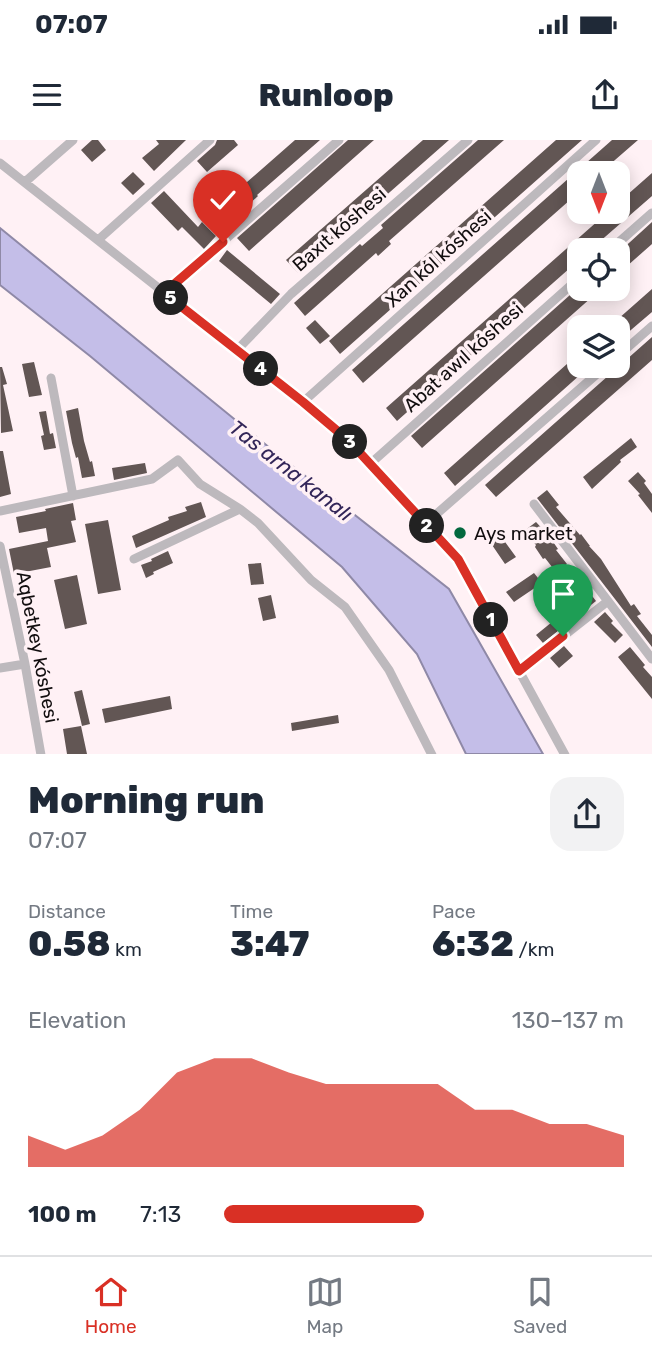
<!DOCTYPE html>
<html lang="en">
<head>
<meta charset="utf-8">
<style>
  :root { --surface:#fff; --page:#f2f2f3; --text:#1f2937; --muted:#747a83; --line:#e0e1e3; --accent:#d93025 }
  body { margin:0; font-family:Rubik,sans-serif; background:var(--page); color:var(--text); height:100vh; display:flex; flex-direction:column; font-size:26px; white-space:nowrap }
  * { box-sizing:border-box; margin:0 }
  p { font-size:23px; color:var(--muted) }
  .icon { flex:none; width:38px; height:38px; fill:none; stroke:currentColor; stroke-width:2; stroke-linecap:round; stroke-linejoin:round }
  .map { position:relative; height:614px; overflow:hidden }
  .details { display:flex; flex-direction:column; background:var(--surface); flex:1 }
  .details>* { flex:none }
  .needle { width:46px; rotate:180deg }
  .controls { position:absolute; left:567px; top:21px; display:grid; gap:14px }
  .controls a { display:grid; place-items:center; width:63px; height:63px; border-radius:14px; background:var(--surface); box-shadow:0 4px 18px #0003; font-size:35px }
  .pin { position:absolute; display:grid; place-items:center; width:60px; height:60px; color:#fff; margin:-72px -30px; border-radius:50% 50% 50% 0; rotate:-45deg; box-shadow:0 0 7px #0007 }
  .pin .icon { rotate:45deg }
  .km { position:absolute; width:35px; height:35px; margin:-18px; border-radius:50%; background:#222; color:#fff; font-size:19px; line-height:35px; text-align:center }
  .round { display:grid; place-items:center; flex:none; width:74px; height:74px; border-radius:21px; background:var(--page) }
  .headline { display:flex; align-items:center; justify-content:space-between; height:119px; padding:0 28px }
  h1 { font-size:38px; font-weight:800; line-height:52px }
  .metrics { display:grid; grid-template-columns:repeat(3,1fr); gap:10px; height:119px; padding:7px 28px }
  .metrics div { display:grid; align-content:center }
  .metrics b { font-size:35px; font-weight:800 }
  .metrics small { font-size:19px; font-weight:400 }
  .metrics p { font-size:19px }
  .chart { height:196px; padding:14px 28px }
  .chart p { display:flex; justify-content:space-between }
  .chart svg { width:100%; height:126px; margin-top:7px; fill:var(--accent); opacity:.7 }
  ul { padding:0 28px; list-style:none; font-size:23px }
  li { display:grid; grid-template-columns:112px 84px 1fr; align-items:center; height:52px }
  li i { height:18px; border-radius:9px; background:var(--accent) }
  .status { display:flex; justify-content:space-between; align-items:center; height:49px; padding:0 35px; background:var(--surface); direction:ltr }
  .status svg { height:19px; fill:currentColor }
  header { display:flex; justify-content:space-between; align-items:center; height:91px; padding:0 28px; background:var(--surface); font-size:32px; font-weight:800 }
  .tab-bar { display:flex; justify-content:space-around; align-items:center; height:98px; border-top:2px solid var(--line); background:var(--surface); font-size:19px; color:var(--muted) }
  .tab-bar a { display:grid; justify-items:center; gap:4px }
  .tab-bar .selected { color:var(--accent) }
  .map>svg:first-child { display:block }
  .water { fill:#c4bee8; stroke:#8f89a7; stroke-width:2 }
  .building { fill:#625654 }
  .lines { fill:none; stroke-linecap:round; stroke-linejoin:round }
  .street { stroke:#bdb9bd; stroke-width:9 }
  .route-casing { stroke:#fff; stroke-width:14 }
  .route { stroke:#d93025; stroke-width:9 }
  .poi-dot { fill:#03683e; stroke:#fff1f5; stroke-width:2.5 }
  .labels { text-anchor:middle; stroke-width:7; stroke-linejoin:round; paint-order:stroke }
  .street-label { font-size:19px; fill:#120e0f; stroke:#fff1f5 }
  .poi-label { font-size:19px; fill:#120e0f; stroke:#fff1f5; text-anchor:start }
  .water-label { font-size:21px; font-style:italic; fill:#332659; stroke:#fff1f5 }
</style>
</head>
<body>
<div class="status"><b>07:07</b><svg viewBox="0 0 49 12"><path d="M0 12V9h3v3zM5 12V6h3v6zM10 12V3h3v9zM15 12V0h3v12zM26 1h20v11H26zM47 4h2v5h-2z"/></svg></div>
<header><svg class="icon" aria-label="menu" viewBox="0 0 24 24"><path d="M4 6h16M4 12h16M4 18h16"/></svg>Runloop<svg class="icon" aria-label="share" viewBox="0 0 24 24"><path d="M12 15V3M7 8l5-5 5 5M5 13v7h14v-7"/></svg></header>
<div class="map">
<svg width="652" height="615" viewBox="0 0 652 615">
  <rect width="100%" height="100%" fill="#fff1f5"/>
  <path class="water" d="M0 88 276 313 449 449 543 614H466L417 514 342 427 90 216 0 145Z"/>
  <path class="building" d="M92 0H98L106 10 92 22 81 10Z
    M156 0H186L154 31 142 18 159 4Z
    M217 0H234L238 5 207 32 197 21 215 5Z
    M295 0H320L257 55 258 56 230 82 219 69 247 43V42Z
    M348 0H374L249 111 237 98Z
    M423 0H449L298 133 286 120Z
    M478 0H504L389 101 391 104 378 116 376 113 305 176 294 163 360 104 362 106 383 88 381 85Z
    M556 0H582L340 214 329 201Z
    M612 0H638L600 33H579V52L363 243 352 230Z
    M133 32 145 44 133 55 121 43Z
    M652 33V56L590 110H579V120L397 281 386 268 608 72H618V63Z
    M164 51 198 87 202 82 216 96 204 109 182 87 178 91 151 63Z
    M652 82V104L618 134V113Z
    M227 110 280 154 271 164 219 121Z
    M579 147V149H601L422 308 411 296Z
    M652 149V172L618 201V187H609Z
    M315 180 330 196 320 204 306 188Z
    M652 197V220L496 357 485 345Z
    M576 216 579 220V226H590L455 346 444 333Z
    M34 222 42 255 29 257 22 224Z
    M0 227H2L7 244 3 245 13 291 1 293Z
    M78 268 84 301 90 322 92 321 95 336 82 338 78 317 76 318 72 303 66 271Z
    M46 271 50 294 53 293 56 308 44 310 41 296 44 295 39 272Z
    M631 298 637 307 620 320 621 322 592 349 583 337Z
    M0 311H3L11 354 0 357Z
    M145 323 147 333 114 340 112 328Z
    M638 332 646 341 644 343 652 354V373L638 355 640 354 628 341Z
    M547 350 559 365 556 367 580 395 581 394 590 406H589L601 419 631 466 634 464 641 474 637 476 652 495V507L537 358Z
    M201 362 206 377 136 408 132 396 169 380 168 377 187 371 185 367Z
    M73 363 76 380 71 381 76 402 47 408 51 427 14 434 9 409 48 401 46 388 19 393 16 377 46 371 45 369Z
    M108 380 121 450 98 454 85 384Z
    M536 382 549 396 558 409 556 410 567 424 556 432 545 418 543 419 535 407 536 405 524 391Z
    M500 395 516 417 505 424 490 402Z
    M168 411 173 423 153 432 154 434 146 438 141 425 152 421 151 419Z
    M261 423 264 444 251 445 248 424Z
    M534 433 542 443 514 462 506 452Z
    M77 435 87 484 65 489 54 440Z
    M586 448 596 461 543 503 536 495 552 482 550 480Z
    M271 455 276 478 263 481 258 458Z
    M605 472 613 481 611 483 623 495 615 503 594 482Z
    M564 506 573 516 559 528 550 518Z
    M630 507 645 525 643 527 652 537V559L618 517Z
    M82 550 90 584 82 586 74 552Z
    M170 556 172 569 105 583 102 569Z
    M338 575 339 583 292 591 291 583Z
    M81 586 87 614H67L63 589Z"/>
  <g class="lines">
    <path class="street" d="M0 23 303 262 348 300 458 419 565 615
      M25 42 73 0
      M98 100 210 0
      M610 110 652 73
      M164 153 339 0
      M237 210 291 154 468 0
      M618 216 652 186
      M51 238 73 356
      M303 262 596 0
      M370 324 579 138
      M534 364 652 519
      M0 371 152 339 178 320 200 344 240 369 258 383 311 440 345 467 389 530 432 615
      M425 384 606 226
      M0 406 25 524 41 615
      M134 419 240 369
      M0 528 25 524
      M519 531 608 461"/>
  </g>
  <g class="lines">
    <defs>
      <path id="route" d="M223 102 164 153 303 262 348 300 458 419 519 531 563 496"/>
    </defs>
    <use href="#route" class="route-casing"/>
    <use href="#route" class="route"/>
  </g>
  <circle class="poi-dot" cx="460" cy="393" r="7"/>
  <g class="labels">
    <g class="street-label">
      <text transform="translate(339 89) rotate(-41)" y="7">Baxıt kóshesi</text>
      <text transform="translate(438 118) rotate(-42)" y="7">Xan kól kóshesi</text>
      <text transform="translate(463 217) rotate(-42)" y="7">Abat awıl kóshesi</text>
      <text transform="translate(38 507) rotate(79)" y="7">Aqbetkey kóshesi</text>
    </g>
    <g class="poi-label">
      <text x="474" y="400">Ays market</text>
    </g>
    <g class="water-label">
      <text transform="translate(291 331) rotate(38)" y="7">Tas arna kanalı</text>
    </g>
  </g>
</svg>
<div class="controls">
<a><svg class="needle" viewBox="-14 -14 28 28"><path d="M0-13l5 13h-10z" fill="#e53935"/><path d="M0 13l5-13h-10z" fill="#747a83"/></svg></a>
<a><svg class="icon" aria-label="locate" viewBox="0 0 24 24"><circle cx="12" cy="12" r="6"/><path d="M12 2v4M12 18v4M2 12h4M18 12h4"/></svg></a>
<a><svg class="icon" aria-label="layers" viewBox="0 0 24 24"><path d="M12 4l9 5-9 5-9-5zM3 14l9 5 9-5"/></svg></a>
</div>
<div class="pin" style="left:563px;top:496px;background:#1e9e55"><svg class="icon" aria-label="arrive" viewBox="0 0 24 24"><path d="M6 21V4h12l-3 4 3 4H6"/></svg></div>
<div class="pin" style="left:223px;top:102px;background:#d93025"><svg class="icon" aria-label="check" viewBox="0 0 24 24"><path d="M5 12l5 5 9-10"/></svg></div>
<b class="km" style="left:491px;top:480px">1</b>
<b class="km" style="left:427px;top:386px">2</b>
<b class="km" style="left:350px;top:302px">3</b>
<b class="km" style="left:261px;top:229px">4</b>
<b class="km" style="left:171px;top:158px">5</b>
</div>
<section class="details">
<div class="headline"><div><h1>Morning run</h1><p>07:07</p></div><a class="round"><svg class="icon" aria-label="share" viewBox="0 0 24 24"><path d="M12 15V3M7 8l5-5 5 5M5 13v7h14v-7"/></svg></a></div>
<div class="metrics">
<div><p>Distance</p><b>0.58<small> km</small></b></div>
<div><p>Time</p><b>3:47</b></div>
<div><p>Pace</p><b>6:32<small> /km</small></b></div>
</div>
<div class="chart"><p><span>Elevation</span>130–137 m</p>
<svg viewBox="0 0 160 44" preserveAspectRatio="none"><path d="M0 44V33L10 38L20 33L30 24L40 11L50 6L60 6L70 11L80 15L90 15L100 15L110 15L120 24L130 24L140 29L150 29L160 33V44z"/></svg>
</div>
<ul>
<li><b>100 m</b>7:13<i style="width:50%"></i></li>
</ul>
</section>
<nav class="tab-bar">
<a class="selected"><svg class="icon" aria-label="home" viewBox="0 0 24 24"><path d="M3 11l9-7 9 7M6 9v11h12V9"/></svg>Home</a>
<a><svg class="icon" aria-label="map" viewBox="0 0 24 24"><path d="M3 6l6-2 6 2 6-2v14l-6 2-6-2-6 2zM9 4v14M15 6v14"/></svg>Map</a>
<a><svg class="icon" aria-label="saved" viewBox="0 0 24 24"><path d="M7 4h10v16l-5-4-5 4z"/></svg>Saved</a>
</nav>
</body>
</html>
